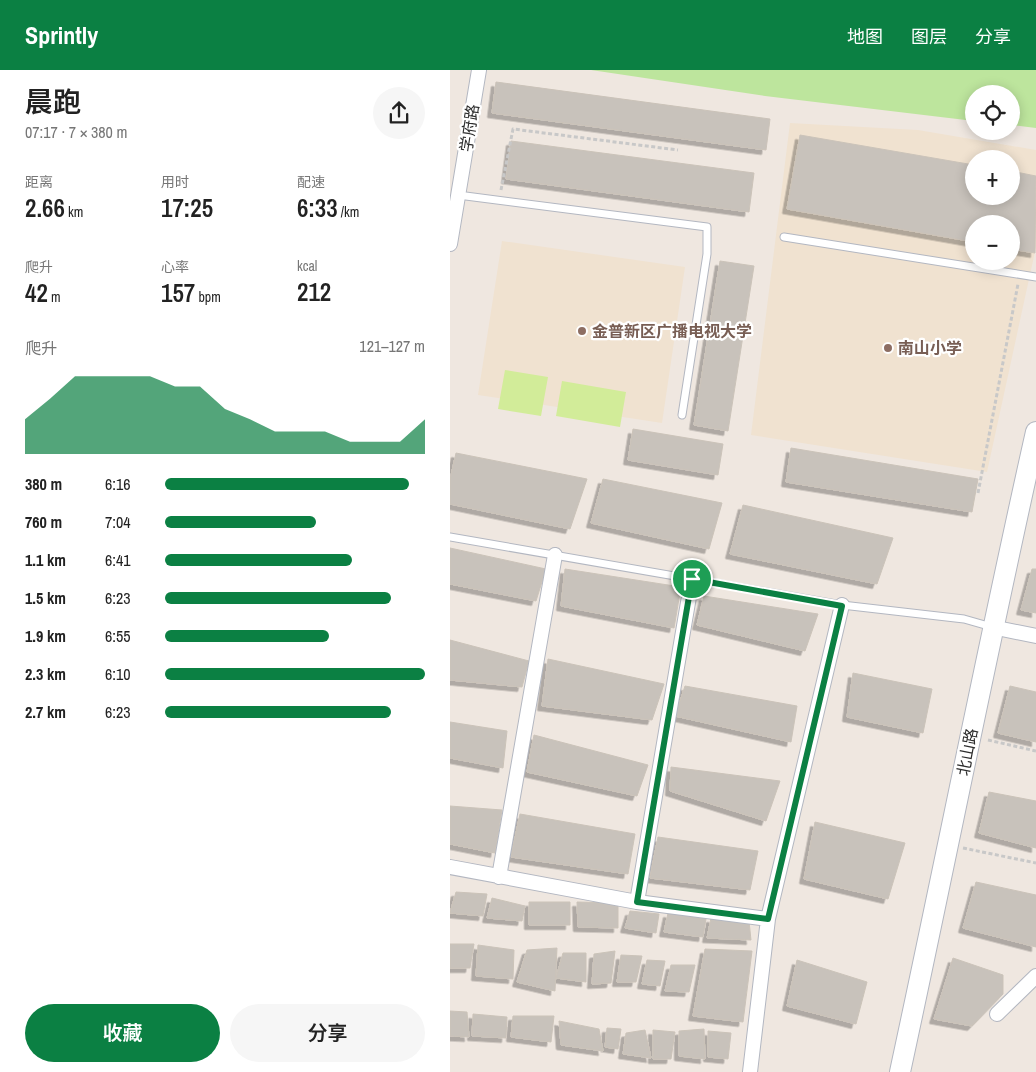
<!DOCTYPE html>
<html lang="zh">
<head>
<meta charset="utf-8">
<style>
  :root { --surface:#fff; --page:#f6f6f6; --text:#222; --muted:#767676; --accent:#0b8043 }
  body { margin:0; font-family:"Archivo Narrow","Noto Sans SC",sans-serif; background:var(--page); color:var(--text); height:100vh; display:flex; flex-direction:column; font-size:19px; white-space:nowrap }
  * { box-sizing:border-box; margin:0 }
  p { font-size:16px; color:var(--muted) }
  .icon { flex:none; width:28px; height:28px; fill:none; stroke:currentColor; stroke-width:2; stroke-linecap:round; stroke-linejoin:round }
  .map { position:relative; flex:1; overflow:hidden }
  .drawer { display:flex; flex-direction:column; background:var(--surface); width:450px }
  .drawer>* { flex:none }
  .fabs { position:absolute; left:515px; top:15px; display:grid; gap:10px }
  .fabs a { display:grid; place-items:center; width:55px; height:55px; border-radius:50%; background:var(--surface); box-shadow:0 2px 12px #0003; font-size:25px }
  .pin { position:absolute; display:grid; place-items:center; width:42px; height:42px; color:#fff; margin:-21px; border:2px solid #fff; border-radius:50%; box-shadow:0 1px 5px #0007 }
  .round { display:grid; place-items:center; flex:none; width:52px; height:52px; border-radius:26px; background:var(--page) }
  .head { display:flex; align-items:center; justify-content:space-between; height:85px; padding:0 25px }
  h1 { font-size:28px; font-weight:600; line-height:38px }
  .stats { display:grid; grid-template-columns:repeat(3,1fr); gap:8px; height:85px; padding:5px 25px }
  .stats div { display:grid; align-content:center }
  .stats b { font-size:25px; font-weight:600 }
  .stats small { font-size:14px; font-weight:400 }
  .stats p { font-size:14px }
  .chart { height:140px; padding:10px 25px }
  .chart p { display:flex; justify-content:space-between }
  .chart svg { width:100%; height:90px; margin-top:5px; fill:var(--accent); opacity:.7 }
  .primary-button { display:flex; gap:10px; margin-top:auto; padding:10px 25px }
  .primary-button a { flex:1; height:58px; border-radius:30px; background:var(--accent); color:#fff; font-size:20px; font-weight:600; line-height:58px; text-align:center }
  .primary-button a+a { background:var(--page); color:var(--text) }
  ul { padding:0 25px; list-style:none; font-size:16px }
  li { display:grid; grid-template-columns:80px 60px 1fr; align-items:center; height:38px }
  li i { height:12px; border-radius:6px; background:var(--accent) }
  header { display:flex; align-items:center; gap:30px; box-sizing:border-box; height:70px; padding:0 25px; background:var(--accent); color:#fff }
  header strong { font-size:24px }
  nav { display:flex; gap:28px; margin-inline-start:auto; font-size:18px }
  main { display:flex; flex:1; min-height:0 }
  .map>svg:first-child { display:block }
  .education { fill:#f0e2d0; fill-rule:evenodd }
  .green { fill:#bde59d }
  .pitch { fill:#d2ec99 }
  .building { fill:#c8c2bb; stroke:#cbc3b9; filter:url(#shadow) }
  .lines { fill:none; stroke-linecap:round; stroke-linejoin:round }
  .lane-casing { stroke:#b3b7c1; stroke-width:9 }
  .street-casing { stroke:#b3b7c1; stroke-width:16 }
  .secondary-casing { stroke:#b3b7c1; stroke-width:22 }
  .path { stroke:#c8c8c8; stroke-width:3; stroke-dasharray:4 2.5; stroke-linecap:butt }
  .lane { stroke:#fff; stroke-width:7 }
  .street { stroke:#fff; stroke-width:14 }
  .secondary { stroke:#fff; stroke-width:20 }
  .route-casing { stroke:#fff; stroke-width:10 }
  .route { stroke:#0b8043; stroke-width:6 }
  .education-dot { fill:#8d6e63; stroke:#fff; stroke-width:2 }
  .labels { text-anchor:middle; stroke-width:4.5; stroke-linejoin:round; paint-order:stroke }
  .street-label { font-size:16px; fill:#2d2d2d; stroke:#fff }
  .education-label { font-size:16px; font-weight:bold; fill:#785e54; stroke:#fff; text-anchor:start }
</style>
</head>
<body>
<header>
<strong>Sprintly</strong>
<nav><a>地图</a><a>图层</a><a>分享</a></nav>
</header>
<main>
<section class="drawer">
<div class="head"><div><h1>晨跑</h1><p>07:17 · 7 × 380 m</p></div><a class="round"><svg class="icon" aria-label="share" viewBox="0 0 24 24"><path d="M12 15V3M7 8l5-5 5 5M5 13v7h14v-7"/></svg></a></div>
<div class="stats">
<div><p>距离</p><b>2.66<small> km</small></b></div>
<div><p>用时</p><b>17:25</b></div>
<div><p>配速</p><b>6:33<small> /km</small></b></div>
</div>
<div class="stats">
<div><p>爬升</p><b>42<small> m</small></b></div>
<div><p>心率</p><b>157<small> bpm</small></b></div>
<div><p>kcal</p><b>212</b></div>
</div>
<div class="chart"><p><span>爬升</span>121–127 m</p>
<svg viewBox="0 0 160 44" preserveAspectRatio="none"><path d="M0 44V27L10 17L20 6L30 6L40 6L50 6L60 11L70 11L80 22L90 27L100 33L110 33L120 33L130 38L140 38L150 38L160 27V44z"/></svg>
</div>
<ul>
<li><b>380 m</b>6:16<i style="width:94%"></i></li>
<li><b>760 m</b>7:04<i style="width:58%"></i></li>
<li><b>1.1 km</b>6:41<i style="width:72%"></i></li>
<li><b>1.5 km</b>6:23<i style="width:87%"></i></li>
<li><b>1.9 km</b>6:55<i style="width:63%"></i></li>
<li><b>2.3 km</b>6:10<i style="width:100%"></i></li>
<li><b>2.7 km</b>6:23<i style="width:87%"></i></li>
</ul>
<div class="primary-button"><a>收藏</a><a>分享</a></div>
</section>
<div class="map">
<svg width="586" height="1002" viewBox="0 0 586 1002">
  <defs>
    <filter id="shadow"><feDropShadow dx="-4.5" dy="4.5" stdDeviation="0" flood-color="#0004"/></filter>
  </defs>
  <rect width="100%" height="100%" fill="#efe7e0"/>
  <path class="education" d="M340 53 468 60 586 80V177L537 402 301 365ZM524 89H561V126H524ZM524 154H561V191H524Z
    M52 171 235 197 212 353 28 325Z"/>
  <path class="green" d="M141 0H586V58L561 55V24H524V51L315 26Z"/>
  <path class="pitch" d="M55 300 98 307 91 346 48 339Z
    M112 311 176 322 170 357 106 346Z"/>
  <path class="building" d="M46 12 320 49 316 80 42 43Z
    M350 65 524 95V126H561V101L586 106 585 183 561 179V154H524V172L337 139Z
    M61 71 304 103 299 142 56 109Z
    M270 191 304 196 278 361 244 355Z
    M183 359 273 374 268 405 178 390Z
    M341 378 528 409 522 442 336 412Z
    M6 383 137 409 120 459 0 434V410Z
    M153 409 272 433 259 479 141 453Z
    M293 435 443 468 427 514 280 484Z
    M0 478 96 499 86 531 0 514Z
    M115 499 231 517 224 558 111 536Z
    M582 499H586V543L571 540Z
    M254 526 368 544 355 581 247 555Z
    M0 570 79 591 72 617 0 610Z
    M98 589 214 614 202 650 92 636Z
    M403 603 482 619 473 663 397 647Z
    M235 616 347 636 341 672 225 646Z
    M560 616 586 622V672L548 663Z
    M0 652 57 661 53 698 0 688Z
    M84 665 198 695 187 726 77 702Z
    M221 697 330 711 316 751 220 721Z
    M539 722 586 731V778L529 763Z
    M0 736 52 740 45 783 0 774Z
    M70 744 185 764 178 804 61 787Z
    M365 752 455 773 438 829 354 809Z
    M208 767 308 781 300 820 200 808Z
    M526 812 586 825V877L513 858Z
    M6 822 37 824 33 846 0 843Z
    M42 828 75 836 72 851 37 848Z
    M79 832H120V855H79Z
    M127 832 168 833V858L128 857Z
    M180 841 209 844 206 863 175 858Z
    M218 843 256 849 253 867 214 862Z
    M261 848 299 851 301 870 257 868Z
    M0 874H24L20 898H0Z
    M28 875 64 880 63 909 26 906Z
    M107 878 105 921 67 912 77 880Z
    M255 879 302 881 293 952 243 946Z
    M165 881 161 913 142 914 144 884Z
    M113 883H136V912L106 908Z
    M171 885 192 886 186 912H167Z
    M503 888 553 905V924L522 956 484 949Z
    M197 890 215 891 210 916 192 914Z
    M347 890 417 912 406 954 337 936Z
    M221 895H245L239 922 215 921Z
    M0 941 17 942 19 967 0 966Z
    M23 944 57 947 56 968 22 966Z
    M63 946H104L101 972 61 967Z
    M109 951 149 959 153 981 111 975Z
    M157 958 171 959 168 979 155 977Z
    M254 959 255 989 229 986V961Z
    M195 960 201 988 173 984 176 963Z
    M203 960 225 962 221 989H203Z
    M258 961 281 963 278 989 258 987Z"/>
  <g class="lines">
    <defs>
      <path id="lane" d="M8 125 257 157V184L232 345
        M334 167 586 207
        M0 467 392 535 514 549 542 557"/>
      <path id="street" d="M0 174 29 0
        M542 557 586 566
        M0 797 187 832 318 849
        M49 807 105 485
        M187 832 242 509
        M547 944 586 906
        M300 1002 318 849 392 535"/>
      <path id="secondary" d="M450 1002C496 789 538 575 586 362"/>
    </defs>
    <use href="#lane" class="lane-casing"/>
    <use href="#street" class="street-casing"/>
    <use href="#secondary" class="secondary-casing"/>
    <path class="path" d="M51 120 63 59 228 80
      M528 423 568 214
      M538 670 586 681
      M513 778 586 793"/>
    <use href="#lane" class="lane"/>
    <use href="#street" class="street"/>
    <use href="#secondary" class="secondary"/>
  </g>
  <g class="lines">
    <defs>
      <path id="route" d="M242 509 392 536 318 849 187 832Z"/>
    </defs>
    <use href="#route" class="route-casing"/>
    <use href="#route" class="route"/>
  </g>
  <g class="education-dot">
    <circle cx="132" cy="261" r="5"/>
    <circle cx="438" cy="278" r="5"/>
  </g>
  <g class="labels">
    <g class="street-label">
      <text transform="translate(19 58) rotate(-81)" y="6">学府路</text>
      <text transform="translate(517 682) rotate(-79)" y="6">北山路</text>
    </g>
    <g class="education-label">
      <text x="142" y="267">金普新区广播电视大学</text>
      <text x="448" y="284">南山小学</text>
    </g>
  </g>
</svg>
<div class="fabs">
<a><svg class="icon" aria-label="locate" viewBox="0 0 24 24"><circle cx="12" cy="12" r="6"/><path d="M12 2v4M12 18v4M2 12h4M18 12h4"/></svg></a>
<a>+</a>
<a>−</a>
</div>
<div class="pin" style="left:242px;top:509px;background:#1e9e55"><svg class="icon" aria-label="arrive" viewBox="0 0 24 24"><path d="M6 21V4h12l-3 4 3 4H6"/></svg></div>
</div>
</main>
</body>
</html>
